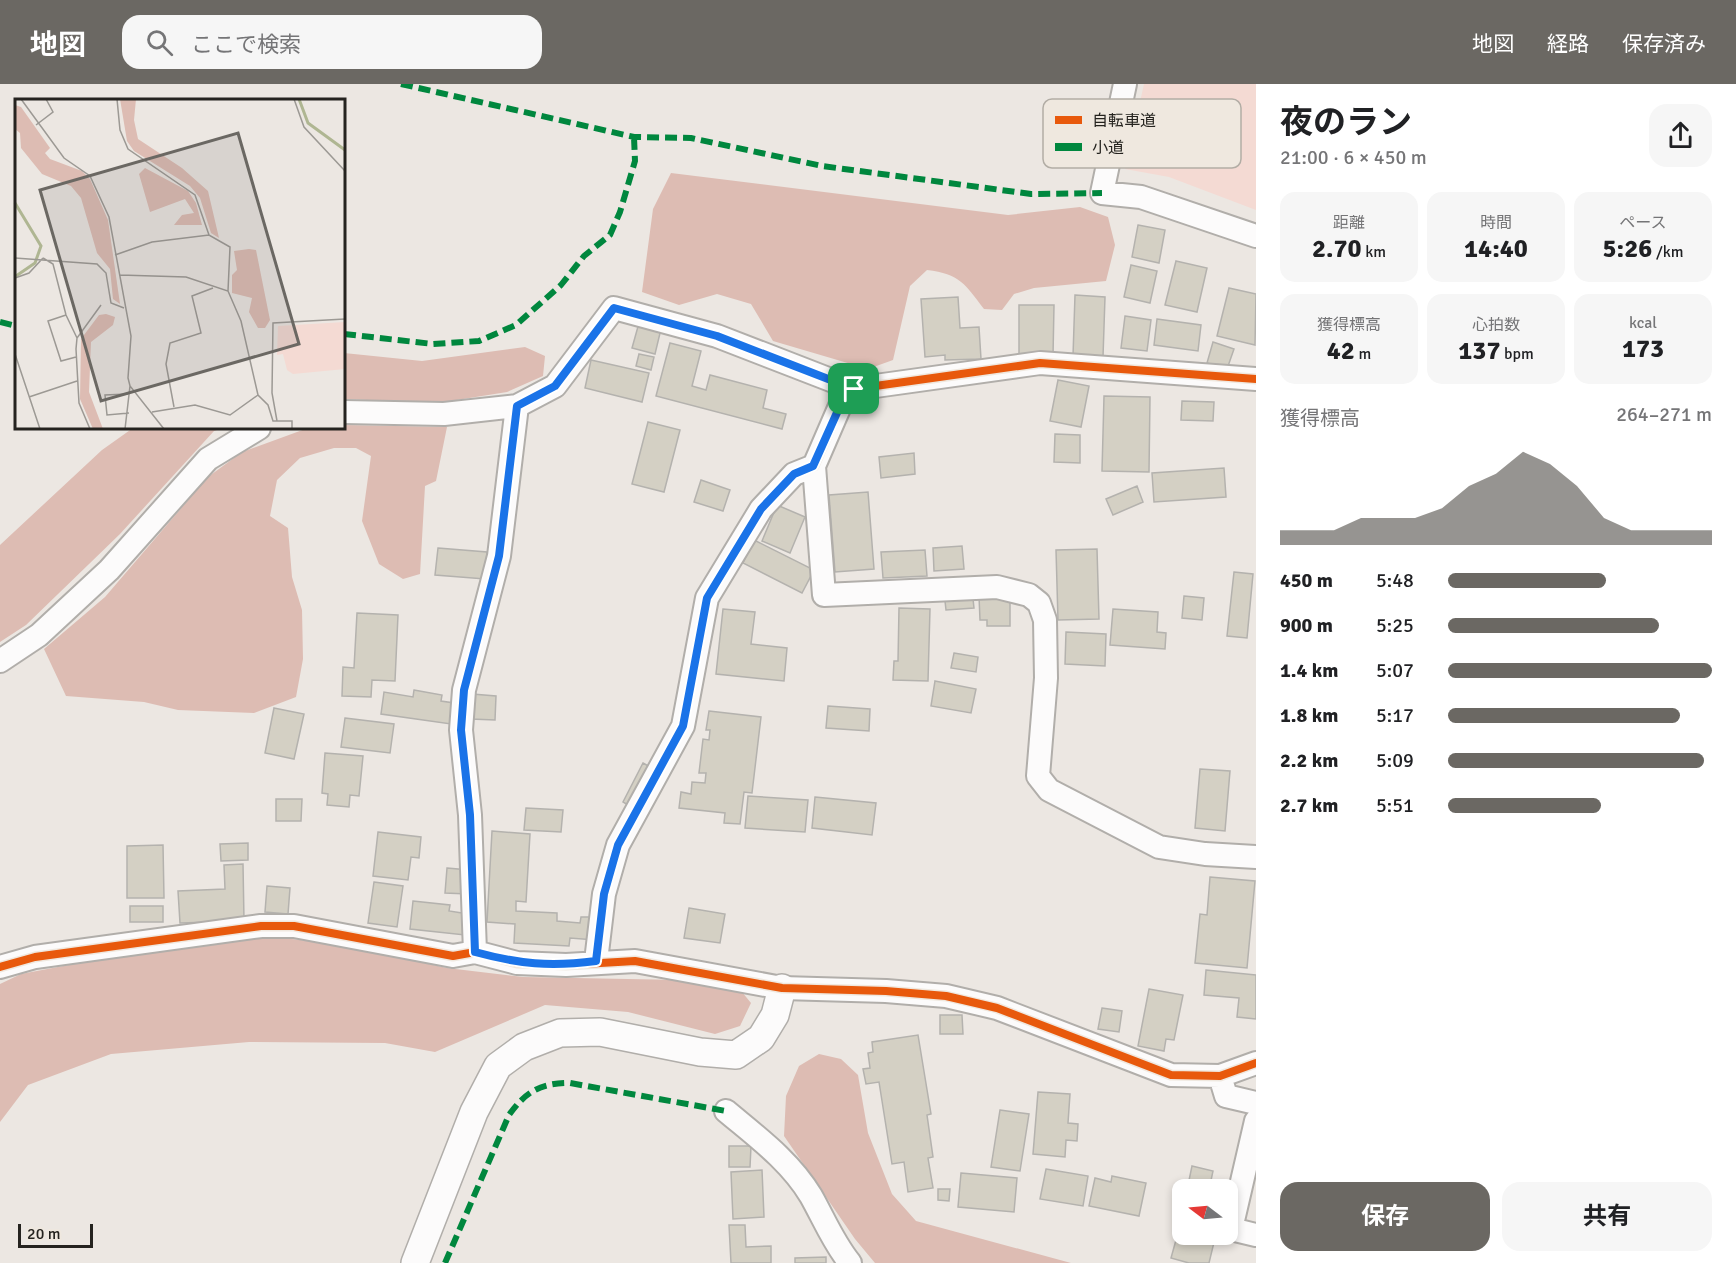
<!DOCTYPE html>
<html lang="ja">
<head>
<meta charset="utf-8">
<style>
  :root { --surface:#fff; --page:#f6f6f6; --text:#202124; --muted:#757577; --accent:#6b6863 }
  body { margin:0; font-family:Signika,"Noto Sans JP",sans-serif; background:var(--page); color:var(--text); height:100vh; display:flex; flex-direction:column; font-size:22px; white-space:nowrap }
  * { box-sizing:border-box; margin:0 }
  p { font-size:20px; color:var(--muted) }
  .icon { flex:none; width:33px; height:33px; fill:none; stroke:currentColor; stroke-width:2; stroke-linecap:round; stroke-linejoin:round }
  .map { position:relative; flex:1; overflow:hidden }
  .panel { display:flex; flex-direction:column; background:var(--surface); width:480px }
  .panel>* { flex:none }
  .needle { width:39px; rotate:286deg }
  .controls { position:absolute; left:1172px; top:1095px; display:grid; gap:12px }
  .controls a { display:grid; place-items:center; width:66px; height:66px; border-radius:12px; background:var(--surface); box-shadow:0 3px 9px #0003; font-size:30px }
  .scale { position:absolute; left:18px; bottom:15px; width:75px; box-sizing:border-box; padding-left:6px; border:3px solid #25231f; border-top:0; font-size:16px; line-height:21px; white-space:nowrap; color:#25231f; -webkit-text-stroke:4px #efe8df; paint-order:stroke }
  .pin { position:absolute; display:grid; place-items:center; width:51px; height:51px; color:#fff; margin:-26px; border-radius:12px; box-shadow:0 3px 9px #0006 }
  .round { display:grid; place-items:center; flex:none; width:63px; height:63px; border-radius:18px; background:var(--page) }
  .head { display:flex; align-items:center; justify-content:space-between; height:102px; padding:0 24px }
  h1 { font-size:33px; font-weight:700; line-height:45px }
  .metrics { display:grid; grid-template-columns:repeat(3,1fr); gap:9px; height:102px; padding:6px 24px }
  .metrics div { display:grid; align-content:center; border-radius:15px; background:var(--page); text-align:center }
  .metrics b { font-size:26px; font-weight:700 }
  .metrics small { font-size:16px; font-weight:400 }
  .metrics p { font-size:16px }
  .chart { height:168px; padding:12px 24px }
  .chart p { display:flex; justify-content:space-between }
  .chart svg { width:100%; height:108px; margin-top:6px; fill:var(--accent); opacity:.7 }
  .primary-button { display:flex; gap:12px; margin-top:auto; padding:12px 24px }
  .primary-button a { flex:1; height:69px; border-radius:18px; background:var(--accent); color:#fff; font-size:24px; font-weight:700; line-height:69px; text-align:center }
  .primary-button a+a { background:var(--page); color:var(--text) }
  ul { padding:0 24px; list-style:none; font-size:20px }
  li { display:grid; grid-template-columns:96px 72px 1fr; align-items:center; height:45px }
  li i { height:15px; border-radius:8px; background:var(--accent) }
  header { display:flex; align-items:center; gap:36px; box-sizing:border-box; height:84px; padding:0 30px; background:var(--accent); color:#fff }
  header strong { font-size:28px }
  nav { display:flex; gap:33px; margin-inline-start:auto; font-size:21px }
  .search { width:420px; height:54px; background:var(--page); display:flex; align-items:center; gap:15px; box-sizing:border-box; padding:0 21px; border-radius:18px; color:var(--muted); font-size:22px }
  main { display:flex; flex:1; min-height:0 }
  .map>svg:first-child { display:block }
  .green { fill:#f4dad3 }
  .forest { fill:#ddbcb3 }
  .building { fill:#d4d0c4; stroke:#b4b2ae; stroke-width:1.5 }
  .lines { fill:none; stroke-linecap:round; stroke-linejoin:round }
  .minor-casing { stroke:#b1aeaa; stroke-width:26 }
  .tertiary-casing { stroke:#b1aeaa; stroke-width:30 }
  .minor { stroke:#fcfbfb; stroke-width:22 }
  .tertiary { stroke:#fcfbfb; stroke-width:27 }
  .quiet { stroke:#00873e; stroke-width:6; stroke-dasharray:12 6; stroke-linecap:butt }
  .cycleway-casing { stroke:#efe8df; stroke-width:11 }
  .cycleway { stroke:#e8590c; stroke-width:8 }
  .route-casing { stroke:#fff; stroke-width:12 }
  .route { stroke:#1a73e8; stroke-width:8 }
  .inset-river { fill:none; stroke:#afb692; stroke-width:3 }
  .inset-road { fill:none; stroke:#9c9994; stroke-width:1.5 }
  .view { fill:#6b6863; fill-opacity:0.15; stroke:#6b6863; stroke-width:3 }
  .inset-edge { fill:none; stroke:#25231f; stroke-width:3 }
  .key { fill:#efe8df; stroke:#b2ada5; stroke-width:1.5 }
  .key-label { font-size:16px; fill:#25231f }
</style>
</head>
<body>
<header>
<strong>地図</strong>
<div class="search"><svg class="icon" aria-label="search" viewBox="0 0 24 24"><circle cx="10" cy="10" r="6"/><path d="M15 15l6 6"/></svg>ここで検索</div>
<nav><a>地図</a><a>経路</a><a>保存済み</a></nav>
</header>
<main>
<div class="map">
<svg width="1256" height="1179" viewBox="0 0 1256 1179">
  <rect width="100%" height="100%" fill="#ece7e2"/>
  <path class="green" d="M1144 0H1256V126L1169 93 1125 85Z"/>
  <path class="forest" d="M671 89 1008 131 1080 123 1108 133 1115 161 1106 197 1034 204 1014 210 1002 226 984 225C965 200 960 190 927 186L910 202 893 276 868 285 773 257 751 220 717 210 679 221 642 208 653 125Z
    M525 263 545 272 543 292 507 308 438 319 344 315V269L422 277Z
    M344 341 447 343 436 397 425 402 420 490 403 495 379 480 362 437 371 372 356 364H334L300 374 277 396 270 432 288 444 292 493 302 526 303 575 296 613 254 629 178 626 144 618 66 612 44 565 105 513 208 393 242 368 308 344H344Z
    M133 344H223L214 347 120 450 26 541 0 558V461L102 366Z
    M275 853 343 861 447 884 523 893 680 896 742 908 751 919 740 942 715 950 628 928 545 921 435 968 385 959 249 958 111 970 28 1001 0 1038V900L21 890 174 861Z
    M819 970 841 975 858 991 868 1049 892 1110 916 1137 1071 1179H875L855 1155 784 1052 786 1012 799 982Z"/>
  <path class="building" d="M1138 141 1165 146 1159 179 1132 173Z
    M1176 177 1207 184 1197 228 1165 221Z
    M1131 181 1157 187 1150 219 1124 213Z
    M1229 204 1256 210 1255 261 1217 252Z
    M1075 211 1105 213 1103 273 1073 272Z
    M958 213 960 244 979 243 981 275 945 276V271L925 273 921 215Z
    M1019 221H1054L1053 272H1019Z
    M1125 232 1151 236 1147 267 1121 264Z
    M1157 235 1201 241 1198 267 1154 261Z
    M639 239 661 245 655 270 632 264Z
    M1213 258 1234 265 1227 285 1207 279Z
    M670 259 701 267 692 302 706 306 710 291 767 306 763 324 786 330 782 345 656 312Z
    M639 270 654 273 651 286 636 282Z
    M591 276 649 289 642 318 585 304Z
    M1058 296 1089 302 1081 343 1050 337Z
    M1104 312 1150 313 1149 388 1102 387Z
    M1182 317 1214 318 1213 337 1181 336Z
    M648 338 680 346 664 408 632 400Z
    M1055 350 1080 351V379L1054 378Z
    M914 369 915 390 881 394 879 373Z
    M1224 384 1226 413 1154 418 1152 389Z
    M701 396 730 406 723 427 694 418Z
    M1137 402 1143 418 1113 431 1106 415Z
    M868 408 874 485 835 488 829 411Z
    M777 421 805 433 790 469 762 457Z
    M754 456 814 486 802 509 743 479Z
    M962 462 964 485 934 487 933 464Z
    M438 464 487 468 485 495 435 491Z
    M1097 465 1099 535 1058 536 1056 466Z
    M925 466 927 492 883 494 881 468Z
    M1234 488 1253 490 1247 554 1227 552Z
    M979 512H1010V542H987V536H980Z
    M1184 512 1204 514 1202 536 1182 534Z
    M973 515 974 524 946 526 945 517Z
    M899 524 930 525 928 597 893 596 894 577H898Z
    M723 525 755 528 751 560 787 564 784 597 716 590Z
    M1113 525 1158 528 1157 548 1166 549 1165 565 1110 561Z
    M357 529 398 531 395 597 372 596 371 613 342 612 343 583 354 584Z
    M1066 548 1106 550 1105 582 1065 580Z
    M954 569 978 573 976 588 951 584Z
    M935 597 976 605 971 629 931 622Z
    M414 606 442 611 441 617 454 619 451 640 381 630 384 608 413 613Z
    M472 610 496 612 495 636 471 635Z
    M828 622 870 625 869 647 826 644Z
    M274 624 304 630 294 675 265 669Z
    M709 627 761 633 752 709 744 708 740 740 724 739 725 729 679 724 681 708 691 710 692 698 705 699 706 689H699L703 655 709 656 710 646H706Z
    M345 634 394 640 390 669 341 663Z
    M325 669 363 672 359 712 350 711 349 723 327 721 328 710 322 709Z
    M643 679 652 684 631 723 623 718Z
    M1200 685 1230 687 1225 747 1195 744Z
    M748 712 808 716 805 748 745 744Z
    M815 713 876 719 872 751 812 744Z
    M276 715H302L301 737H276Z
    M526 724 563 726 561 748 524 746Z
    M492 747 530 750 526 818 516 817V827L557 829V837L580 839 581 833H596L595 856 570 854 569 862 514 859 515 840 487 838Z
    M378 748 421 753 419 774 411 773 408 796 373 792Z
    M248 759V776L221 777 220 760Z
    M163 761 164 814H127V762Z
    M243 780 244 837 180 839 178 807 225 805 224 781Z
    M447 784 469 786 468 810 445 809Z
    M1210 793 1255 797 1247 884 1195 879 1200 830 1207 831Z
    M374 798 403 802 397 843 368 839Z
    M267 802 290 804 288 830 265 828Z
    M413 817 450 821 449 827 468 830 465 851 410 845Z
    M130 822H163V838H130Z
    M689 824 725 830 720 859 684 854Z
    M1206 886 1256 891V935L1237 933 1239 914 1204 911Z
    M1149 905 1183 911 1174 956 1166 955 1164 967 1138 962Z
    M1102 924 1122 927 1119 948 1098 945Z
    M940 931H962L963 950H940Z
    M918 951 931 1030 927 1031 933 1073 928 1074 933 1104 908 1108 904 1078 892 1080 879 998 866 1000 863 985 870 984 868 969 873 968 872 958Z
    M1038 1008 1070 1010 1068 1039 1078 1040 1077 1057 1066 1056 1065 1073 1033 1070Z
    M1000 1026 1029 1030 1020 1087 991 1083Z
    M729 1062H751L750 1083H729Z
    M1192 1082 1213 1087 1209 1106H1187Z
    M1046 1085 1088 1092 1083 1122 1040 1115Z
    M762 1086 764 1133 733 1135 731 1088Z
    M961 1089 1017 1094 1014 1128 958 1123Z
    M1112 1092 1146 1099 1139 1132 1089 1122 1095 1094 1111 1098Z
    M938 1105H950L949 1117 938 1116Z
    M1181 1138 1182 1150H1216L1209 1179H1189L1171 1174Z
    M729 1141H745L746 1163 771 1162V1179H731Z
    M826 1173V1179H795V1174Z"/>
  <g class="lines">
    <defs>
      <path id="minor" d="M1125 0 1102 109 1141 113 1256 152
        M344 328 444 330 517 322
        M814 382 824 511 997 503 1029 511 1039 519 1045 536 1046 594 1038 692 1049 706 1159 763 1205 770 1256 773
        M0 577 39 551 109 486 208 375 259 344
        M475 868 470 731 461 646 464 606 499 472 517 322 555 302 614 224 717 252 854 305
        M596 877 604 810 618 761 683 642 707 514 761 425 794 390 814 382 840 322 854 305 1040 279 1256 295
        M0 883 35 873 261 842H294L453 872 475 868 517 879 566 881 635 877 782 904 886 907 946 912 997 924 1171 991 1220 992 1256 979
        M1220 992 1226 1012 1256 1019
        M726 1027C757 1053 790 1077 811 1112 824 1135 833 1158 850 1179
        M1256 1037 1231 1145 1256 1151"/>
      <path id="tertiary" d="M415 1179 474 1028 498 982 524 963 560 949 600 948 700 968 736 971 761 954 775 931 782 904"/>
    </defs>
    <use href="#minor" class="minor-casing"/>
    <use href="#tertiary" class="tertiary-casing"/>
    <use href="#minor" class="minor"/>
    <use href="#tertiary" class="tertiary"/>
    <path class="quiet" d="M401 0 634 53 691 54 822 82 1031 110 1102 109
      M0 238 16 242
      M344 250 433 260 479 257 516 241 561 201 584 172 610 151 620 128 635 77 634 53
      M445 1179 509 1031C526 1007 541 999 570 999L726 1027"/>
    <defs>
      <path id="cycleway" d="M596 877 604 810 618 761 683 642 707 514 761 425 794 390 814 382 840 322 854 305 1040 279 1256 295
        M0 883 35 873 261 842H294L453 872 475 868 517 879 566 881 635 877 782 904 886 907 946 912 997 924 1171 991 1220 992 1256 979"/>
    </defs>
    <use href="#cycleway" class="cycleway-casing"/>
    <use href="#cycleway" class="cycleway"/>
  </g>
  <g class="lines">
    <defs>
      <path id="route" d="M614 224 717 252 854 305 840 322 813 382 794 390 761 425 707 514 683 642 618 761 604 810 596 877C550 883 519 880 475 868L470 731 461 646 464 606 499 472 517 322 555 302Z"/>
    </defs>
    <use href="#route" class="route-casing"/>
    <use href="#route" class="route"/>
  </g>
  <g transform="translate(15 15)">
    <rect width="330" height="330" fill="#ece7e2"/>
    <path d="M330 223V270L278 275 272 271 268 255 262 256 263 227Z" fill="#f4dad3"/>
    <path d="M105 0H121L119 21 123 40 167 69 193 92 204 139 196 134 185 99 175 87 119 52 112 42ZM0 6 6 8 35 49 30 54 35 60 67 72 75 80 93 121 105 205 98 200 95 170 82 154 66 99 56 87 27 75 6 49 5 34 0 30ZM130 69 173 92 181 104 187 126H159L167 116 179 114 170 100 135 113 124 75ZM234 150 241 151 255 221 250 229H243L234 213 237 199 217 194V176L222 171 219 152ZM91 215 100 218 98 226 76 243 74 293 88 330H78L65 300 66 240 84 216Z" fill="#ddbcb3"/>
    <path class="inset-river" d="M284 0 293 24 330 51M0 104 26 147 20 164 1 177"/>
    <path class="inset-road" d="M6 0 49 59 75 77 94 118 116 237 113 279 115 287 149 330M102 0 105 31 113 50 180 96 194 136M279 0 289 28 330 72M21 26 38 13 31 0M100 156 137 143 194 136 215 148 213 192M0 159 82 165 91 174 96 204 109 209M28 159 38 165 51 216 62 239M105 176 171 178 213 192 226 222 243 296 253 306 258 322H277V330M0 179 14 174 28 159M51 216 33 222 46 262 61 258M0 255 25 330M113 295 90 296 92 316 114 314M14 298 62 282M159 308 151 265 155 244 186 234 177 197 198 189M137 313 180 306 215 316 243 296M262 322 257 294 258 224 330 220M75 330 64 304 61 250 62 239 86 206M110 330 115 287"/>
    <path class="view" d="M223 34 284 245 86 302 25 91Z"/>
    <rect width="330" height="330" class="inset-edge"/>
  </g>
  <rect x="1043" y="15" width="198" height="69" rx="9" class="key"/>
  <rect x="1055" y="32" width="27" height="8" fill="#e8590c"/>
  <rect x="1055" y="59" width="27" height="8" fill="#00873e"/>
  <g class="key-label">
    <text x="1092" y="42">自転車道</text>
    <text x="1092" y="69">小道</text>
  </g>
</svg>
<div class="controls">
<a><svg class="needle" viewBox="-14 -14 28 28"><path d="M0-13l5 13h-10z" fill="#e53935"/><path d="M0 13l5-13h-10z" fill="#757577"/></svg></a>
</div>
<div class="scale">20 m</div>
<div class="pin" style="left:854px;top:305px;background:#1e9e55"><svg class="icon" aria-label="arrive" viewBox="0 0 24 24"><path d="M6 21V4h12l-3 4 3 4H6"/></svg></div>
</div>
<section class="panel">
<div class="head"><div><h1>夜のラン</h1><p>21:00 · 6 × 450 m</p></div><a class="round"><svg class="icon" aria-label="share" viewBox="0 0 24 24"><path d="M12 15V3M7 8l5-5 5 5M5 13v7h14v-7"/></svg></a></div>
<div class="metrics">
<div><p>距離</p><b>2.70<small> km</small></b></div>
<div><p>時間</p><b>14:40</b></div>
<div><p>ペース</p><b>5:26<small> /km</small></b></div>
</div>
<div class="metrics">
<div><p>獲得標高</p><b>42<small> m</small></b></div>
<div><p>心拍数</p><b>137<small> bpm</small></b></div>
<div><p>kcal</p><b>173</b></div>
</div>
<div class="chart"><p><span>獲得標高</span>264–271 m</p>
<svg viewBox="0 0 160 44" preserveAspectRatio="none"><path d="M0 44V38L10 38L20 38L30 33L40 33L50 33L60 29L70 20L80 15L90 6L100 11L110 20L120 33L130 38L140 38L150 38L160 38V44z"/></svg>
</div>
<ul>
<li><b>450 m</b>5:48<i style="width:60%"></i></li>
<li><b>900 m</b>5:25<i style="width:80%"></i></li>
<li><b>1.4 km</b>5:07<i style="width:100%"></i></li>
<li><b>1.8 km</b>5:17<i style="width:88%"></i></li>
<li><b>2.2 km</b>5:09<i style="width:97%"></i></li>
<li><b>2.7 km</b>5:51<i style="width:58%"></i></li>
</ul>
<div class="primary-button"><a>保存</a><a>共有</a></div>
</section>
</main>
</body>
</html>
